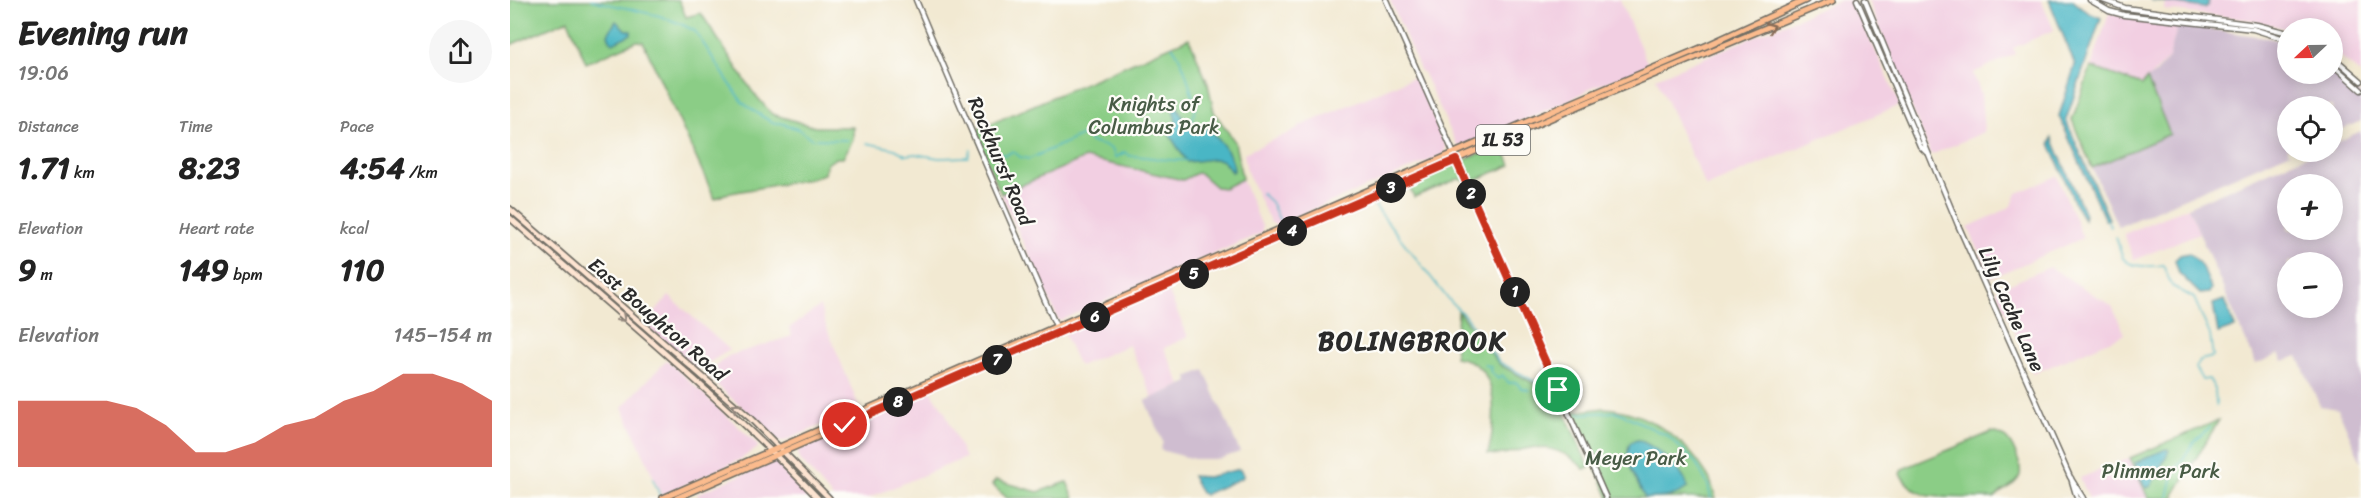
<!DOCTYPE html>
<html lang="en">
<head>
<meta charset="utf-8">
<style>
  :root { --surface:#fff; --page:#f6f6f6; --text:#222; --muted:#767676; --accent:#c8321e }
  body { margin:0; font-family:Sriracha,sans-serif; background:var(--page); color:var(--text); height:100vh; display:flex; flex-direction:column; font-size:22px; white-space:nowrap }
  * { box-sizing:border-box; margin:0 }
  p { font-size:20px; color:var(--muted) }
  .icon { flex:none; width:33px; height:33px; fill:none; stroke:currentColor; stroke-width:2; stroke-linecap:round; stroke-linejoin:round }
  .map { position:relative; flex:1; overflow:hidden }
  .drawer { display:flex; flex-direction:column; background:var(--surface); width:510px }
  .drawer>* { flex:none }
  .needle { width:39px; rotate:248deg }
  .tools { position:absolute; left:1767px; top:18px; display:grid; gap:12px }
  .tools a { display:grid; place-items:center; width:66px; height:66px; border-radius:50%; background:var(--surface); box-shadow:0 3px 15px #0003; font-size:30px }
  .pin { position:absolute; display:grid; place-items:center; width:51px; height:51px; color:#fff; margin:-26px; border:3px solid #fff; border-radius:50%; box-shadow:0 2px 6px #0007 }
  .km { position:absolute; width:30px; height:30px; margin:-15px; border-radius:50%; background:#222; color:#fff; font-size:16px; line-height:30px; text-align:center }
  .round { display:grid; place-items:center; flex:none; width:63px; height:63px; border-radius:32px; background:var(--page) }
  .headline { display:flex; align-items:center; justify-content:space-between; height:102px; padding:0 18px }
  h1 { font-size:33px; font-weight:800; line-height:45px }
  .figures { display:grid; grid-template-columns:repeat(3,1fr); gap:9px; height:102px; padding:6px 18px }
  .figures div { display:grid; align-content:center }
  .figures b { font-size:30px; font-weight:800 }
  .figures small { font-size:16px; font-weight:400 }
  .figures p { font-size:16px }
  .chart { height:168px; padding:12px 18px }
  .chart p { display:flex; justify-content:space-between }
  .chart svg { width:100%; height:108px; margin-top:6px; fill:var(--accent); opacity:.7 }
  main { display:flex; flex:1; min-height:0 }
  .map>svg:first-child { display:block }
  .built { fill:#f2cfe2 }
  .industrial { fill:#cfbdd0; fill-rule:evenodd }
  .green { fill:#8bcd86; stroke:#5b7c58; stroke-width:1.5 }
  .water { fill:#49b6c5; stroke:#3a7078; stroke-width:1.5 }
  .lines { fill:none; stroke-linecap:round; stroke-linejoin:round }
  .stream { stroke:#49b6c5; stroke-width:1.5 }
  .tertiary-casing { stroke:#716e65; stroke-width:7 }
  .secondary-casing { stroke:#716e65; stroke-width:8 }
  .primary-casing { stroke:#716e65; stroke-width:8 }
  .tertiary { stroke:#fff; stroke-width:4 }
  .secondary { stroke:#fde4d1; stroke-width:4.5 }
  .primary { stroke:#fbbb8d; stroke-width:5 }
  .oneway { stroke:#896c57 }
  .oneway2 { stroke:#94887e }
  .route-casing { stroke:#fff; stroke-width:12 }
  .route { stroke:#c8321e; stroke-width:8 }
  .labels { text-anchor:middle; stroke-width:4.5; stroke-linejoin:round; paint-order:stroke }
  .shield { fill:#fdfcf7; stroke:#6a6a68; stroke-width:1.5 }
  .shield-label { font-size:18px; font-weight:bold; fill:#2b2b2b }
  .park-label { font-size:20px; fill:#485c46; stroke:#fdfcf7 }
  .street-label { font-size:20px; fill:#2b2b2b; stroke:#fdfcf7 }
  .district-label { font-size:26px; font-weight:bold; letter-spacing:1.5px; fill:#2b2b2b; stroke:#fdfcf7 }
</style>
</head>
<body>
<main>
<section class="drawer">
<div class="headline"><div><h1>Evening run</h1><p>19:06</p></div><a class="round"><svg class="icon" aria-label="share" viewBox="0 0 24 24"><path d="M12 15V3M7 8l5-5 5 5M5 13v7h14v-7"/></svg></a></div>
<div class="figures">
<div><p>Distance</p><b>1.71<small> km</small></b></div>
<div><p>Time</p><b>8:23</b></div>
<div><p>Pace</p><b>4:54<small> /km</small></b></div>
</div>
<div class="figures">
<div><p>Elevation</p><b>9<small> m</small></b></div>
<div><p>Heart rate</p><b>149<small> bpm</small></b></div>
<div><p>kcal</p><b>110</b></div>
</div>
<div class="chart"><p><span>Elevation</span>145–154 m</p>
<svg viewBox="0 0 160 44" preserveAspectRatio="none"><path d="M0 44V17L10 17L20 17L30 17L40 20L50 27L60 38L70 38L80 34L90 27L100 24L110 17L120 13L130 6L140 6L150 10L160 17V44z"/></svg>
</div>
</section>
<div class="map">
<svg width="1851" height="498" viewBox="0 0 1851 498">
  <rect width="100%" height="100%" fill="#fdfcf7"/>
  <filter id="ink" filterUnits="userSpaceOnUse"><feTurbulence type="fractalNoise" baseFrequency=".0167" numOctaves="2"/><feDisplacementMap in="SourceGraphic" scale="12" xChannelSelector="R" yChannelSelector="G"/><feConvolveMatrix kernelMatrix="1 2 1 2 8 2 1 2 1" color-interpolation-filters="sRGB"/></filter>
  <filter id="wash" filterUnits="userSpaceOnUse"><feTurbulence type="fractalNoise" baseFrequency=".008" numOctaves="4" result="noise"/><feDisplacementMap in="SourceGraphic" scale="24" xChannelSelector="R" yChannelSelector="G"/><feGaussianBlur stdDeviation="1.35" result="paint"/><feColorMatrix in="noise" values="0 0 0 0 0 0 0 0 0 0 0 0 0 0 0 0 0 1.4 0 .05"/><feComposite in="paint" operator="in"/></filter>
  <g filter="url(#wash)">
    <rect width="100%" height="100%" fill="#f2e9d2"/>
    <path class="built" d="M880 0H1110L1139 67 1083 87 1062 99 952 147H948L913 72H911Z
      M1331 0 1343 1 1390 105 1196 187 1146 78Z
      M1358 0H1531L1544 30 1503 48 1505 54 1463 73 1471 94 1474 132 1421 155Z
      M1655 0H1851V74L1823 51 1822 28 1777 29 1741 20 1654 10Z
      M1599 13 1668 24 1659 58 1632 85 1581 67Z
      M906 76 936 147 933 155 766 225 760 222 737 172 734 153 788 129V127Z
      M575 158 673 180 687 173 691 174 706 187 714 188 732 179 752 226V233L549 321 491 194Z
      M1547 176 1573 238 1481 278 1458 227 1497 209 1502 205 1507 193Z
      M1678 207 1689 233 1624 260 1614 234Z
      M1540 267 1602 306 1615 334 1523 374 1486 290Z
      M657 288 678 337 654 348 671 385 643 398 619 345 569 366 554 334Z
      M159 296 220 350 188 369H185L134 324Z
      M310 306 316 326 350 409 274 441 267 440 195 374 218 356 282 336 279 328Z
      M157 360 247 444 248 448 229 460 152 496 112 407Z
      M421 391 435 412 455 458 358 498H323L288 457 289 449Z
      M1620 458 1638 498H1579L1570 478Z
      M265 461 304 498H189L187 494Z"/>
    <path class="industrial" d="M1668 24 1764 39 1777 45 1778 74H1822L1823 69 1851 95V121L1823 133 1822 106H1778V152H1781L1608 227 1582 168 1660 134 1637 79 1645 74 1659 58Z
      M1851 131V462L1828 409 1810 406 1788 356 1773 361 1769 354 1746 364 1678 207 1805 152H1822L1823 144ZM1778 184H1822V230H1778ZM1778 262H1822V308H1778Z
      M694 370 730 452 709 459H684L650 450 653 442 635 401 679 382 677 377Z"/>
    <path class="green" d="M0 0H169L176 17 191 13 242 91 262 114 305 127H343V139L333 158H326L317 164 314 174 299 179 215 194 205 199 133 42 127 41 76 63 58 20 0 45Z
      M679 38 698 84 704 112 725 142 732 179 714 188 706 187 691 174 687 173 673 180 575 158 491 194 472 150 466 130Z
      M1581 67 1632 85 1637 79 1660 134 1582 168 1562 120Z
      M992 144 1001 165 961 182 948 179 904 197 898 184Z
      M948 311 990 365 1023 383 1032 390 1038 401 1052 407 1079 467 1074 469C1059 453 1038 444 1015 449 1000 452 994 456 978 454 986 420 992 363 945 357Z
      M1094 408C1137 411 1176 439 1198 476 1202 482 1203 491 1206 498H1099L1061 412Z
      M1709 420 1664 495 1665 498H1638L1620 458Z
      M1482 432C1495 434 1500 441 1505 452 1515 474 1512 481 1491 492 1489 494 1487 497 1484 498 1476 498 1424 498 1415 495 1404 491 1396 484 1390 474L1392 469Z
      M486 480 528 492 557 482 564 498H497L482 485Z"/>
    <path class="water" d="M1539 0H1562L1579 13 1591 18 1556 120 1599 219 1595 220 1549 116 1565 65Z
      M1640 0H1699L1698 5 1694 8Z
      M106 21 115 29 121 31V34L103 43 100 41 98 34Z
      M665 102 673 118C679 121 686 122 691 125 705 133 724 154 724 171L722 172 712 160 704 159 677 162 659 134C671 119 664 120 662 103Z
      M1542 138 1575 214 1574 219 1566 206 1543 151 1540 143Z
      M1679 253C1691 261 1697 276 1701 289L1699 293 1690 294 1669 273 1665 260 1670 255Z
      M1714 300 1725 327 1708 333 1703 304Z
      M1128 440C1146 446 1172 469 1178 487 1166 498 1150 498 1135 498 1128 484 1111 457 1121 442Z
      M1656 449 1659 450 1657 455 1641 486 1637 488 1633 483 1625 463Z
      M729 469 734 475 732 478 694 495 691 493 682 476 698 477Z"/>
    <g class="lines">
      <path class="stream" d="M81 0 150 16 171 24 185 31 232 102 247 113 263 123H271L288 129 302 139 337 140
        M662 46C676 64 679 87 686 108L681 122
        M357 143 385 149 396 155 405 154 429 158 458 157 460 150
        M479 150 496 155 503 151 510 157 519 159 573 135C576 137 578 140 581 142 591 147 603 143 605 158L615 152 620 156C639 156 658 162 677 160
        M751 193 761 202 770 221
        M862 202 938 299 955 316 989 362 1028 383C1036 389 1037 396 1047 403
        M1597 220 1601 227
        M1606 237C1609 243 1609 249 1612 256 1616 268 1643 267 1653 265L1662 286 1684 298 1700 335 1703 357 1690 360 1686 368 1692 380 1699 379 1705 389 1706 406
        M974 365 981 366 980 371 988 379 992 375 999 383 1006 382 1011 388 1020 390
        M1068 414 1108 412 1158 436 1186 463 1198 485 1201 498
        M143 479 150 496
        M1658 498 1663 474 1684 442 1700 427"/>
    </g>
  </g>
  <g filter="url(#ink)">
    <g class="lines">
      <defs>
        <path id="tertiary" d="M406 0C451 109 499 218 546 326
          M876 0 1096 498
          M1347 0 1410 146 1416 152
          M1355 0 1448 225 1560 477 1573 498
          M1580 0 1599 11 1614 15 1743 29 1778 40
          M1593 0 1615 8 1747 25 1778 33
          M1822 56 1851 81
          M1822 64 1851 90
          M1561 478 1567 498"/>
        <path id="secondary" d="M0 209 240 418 319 498
          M0 218C104 310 212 398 308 498"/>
        <path id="primary" d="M153 498 981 137 1198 45 1296 0
          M167 498 1078 102 1323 0"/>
      </defs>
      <use href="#tertiary" class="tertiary-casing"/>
      <use href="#secondary" class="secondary-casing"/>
      <use href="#primary" class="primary-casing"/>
      <use href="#tertiary" class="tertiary"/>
      <use href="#secondary" class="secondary"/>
      <use href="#primary" class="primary"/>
    </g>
    <defs><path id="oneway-chevron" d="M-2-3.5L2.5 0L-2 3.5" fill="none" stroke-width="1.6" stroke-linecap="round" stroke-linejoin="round" transform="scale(1.5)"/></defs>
    <use class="oneway" href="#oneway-chevron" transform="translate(1261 27) rotate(-22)"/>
    <g class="oneway2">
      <use href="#oneway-chevron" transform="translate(112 318) rotate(41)"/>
      <use href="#oneway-chevron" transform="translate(226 407) rotate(-139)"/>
    </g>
  </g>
  <g class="lines" filter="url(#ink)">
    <defs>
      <path id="route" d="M335 425 946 160 1048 390"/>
    </defs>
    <use href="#route" class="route-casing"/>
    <use href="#route" class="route"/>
  </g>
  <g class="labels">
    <rect class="shield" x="966" y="125" width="54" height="30" rx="4.5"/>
    <g class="shield-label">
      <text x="993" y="146">IL 53</text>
    </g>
    <g class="park-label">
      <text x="644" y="111">Knights of<tspan x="644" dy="23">Columbus Park</tspan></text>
      <text x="1126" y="465">Meyer Park</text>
      <text x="1651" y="478">Plimmer Park</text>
    </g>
    <g class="street-label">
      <text transform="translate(491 161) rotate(67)" y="7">Rockhurst Road</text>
      <text transform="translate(1502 309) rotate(66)" y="7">Lily Cache Lane</text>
      <text transform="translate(148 319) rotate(41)" y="7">East Boughton Road</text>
    </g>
    <g class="district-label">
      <text x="902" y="350">BOLINGBROOK</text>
    </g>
  </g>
</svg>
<div class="tools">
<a><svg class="needle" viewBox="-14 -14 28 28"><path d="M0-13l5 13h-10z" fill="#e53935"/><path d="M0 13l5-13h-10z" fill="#767676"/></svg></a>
<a><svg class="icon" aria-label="locate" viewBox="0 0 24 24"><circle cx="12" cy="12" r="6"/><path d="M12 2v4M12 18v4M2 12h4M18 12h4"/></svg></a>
<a>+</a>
<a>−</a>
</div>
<div class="pin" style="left:1048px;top:390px;background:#1e9e55"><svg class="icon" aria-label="arrive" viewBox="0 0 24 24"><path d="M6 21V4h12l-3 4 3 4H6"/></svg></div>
<div class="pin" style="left:335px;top:425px;background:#d93025"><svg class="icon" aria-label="check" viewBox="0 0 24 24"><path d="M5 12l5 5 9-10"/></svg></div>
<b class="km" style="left:1005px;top:292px">1</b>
<b class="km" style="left:961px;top:194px">2</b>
<b class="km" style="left:881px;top:188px">3</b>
<b class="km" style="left:782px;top:231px">4</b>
<b class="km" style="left:684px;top:274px">5</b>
<b class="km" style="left:585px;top:317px">6</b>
<b class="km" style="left:487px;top:360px">7</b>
<b class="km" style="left:388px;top:402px">8</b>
</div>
</main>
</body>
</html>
